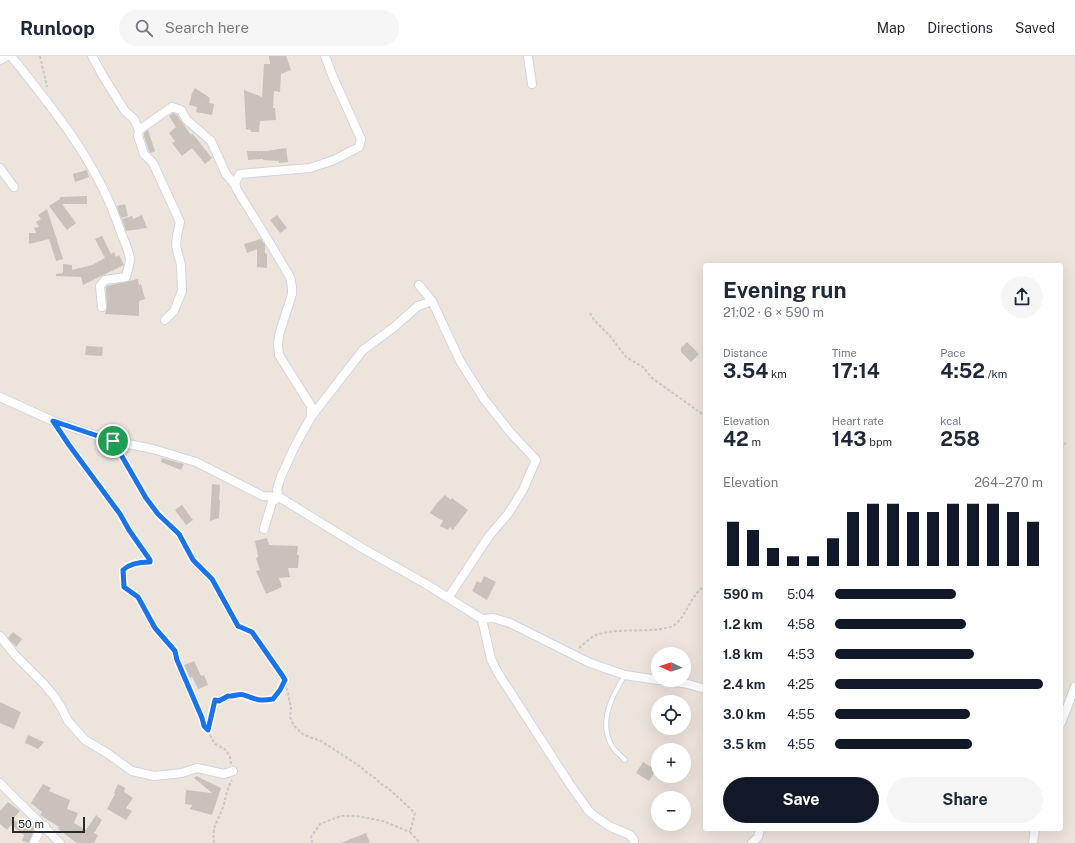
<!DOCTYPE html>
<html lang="en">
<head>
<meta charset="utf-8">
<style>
  :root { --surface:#fff; --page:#f6f6f7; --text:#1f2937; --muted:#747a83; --line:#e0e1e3; --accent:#111827 }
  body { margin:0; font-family:"Public Sans",sans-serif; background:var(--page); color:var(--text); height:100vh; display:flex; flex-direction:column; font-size:15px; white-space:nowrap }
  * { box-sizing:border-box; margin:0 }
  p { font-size:13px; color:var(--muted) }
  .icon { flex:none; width:22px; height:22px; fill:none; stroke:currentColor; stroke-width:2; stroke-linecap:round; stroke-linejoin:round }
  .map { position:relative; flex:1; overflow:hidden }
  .side { position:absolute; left:703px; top:207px; width:360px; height:568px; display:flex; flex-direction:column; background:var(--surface); border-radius:4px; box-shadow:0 4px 16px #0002 }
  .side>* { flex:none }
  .needle { width:26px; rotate:273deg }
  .controls { position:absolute; left:651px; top:591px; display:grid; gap:8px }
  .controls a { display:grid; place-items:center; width:40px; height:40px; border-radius:50%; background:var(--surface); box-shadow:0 4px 16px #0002; font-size:20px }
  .scale { position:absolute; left:12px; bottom:10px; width:73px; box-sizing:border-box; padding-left:4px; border:2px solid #2a2a2a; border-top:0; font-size:11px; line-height:14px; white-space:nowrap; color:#2a2a2a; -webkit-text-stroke:3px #fff; paint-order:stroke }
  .pin { position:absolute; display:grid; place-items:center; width:34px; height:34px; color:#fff; margin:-17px; border:2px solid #fff; border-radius:50%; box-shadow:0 1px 4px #0007 }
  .round { display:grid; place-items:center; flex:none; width:42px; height:42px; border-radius:21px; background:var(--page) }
  .summary { display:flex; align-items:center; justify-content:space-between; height:68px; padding:0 20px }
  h1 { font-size:22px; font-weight:700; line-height:30px }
  .figures { display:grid; grid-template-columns:repeat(3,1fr); gap:6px; height:68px; padding:4px 20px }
  .figures div { display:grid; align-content:center }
  .figures b { font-size:20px; font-weight:700 }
  .figures small { font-size:11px; font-weight:400 }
  .figures p { font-size:11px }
  .chart { height:112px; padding:8px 20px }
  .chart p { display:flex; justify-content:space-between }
  .chart svg { width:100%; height:72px; margin-top:4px; stroke:var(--accent); stroke-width:6 }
  .action { display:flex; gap:8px; margin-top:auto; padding:8px 20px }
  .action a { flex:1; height:46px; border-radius:24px; background:var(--accent); color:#fff; font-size:16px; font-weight:700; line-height:46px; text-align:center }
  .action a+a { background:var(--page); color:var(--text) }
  ul { padding:0 20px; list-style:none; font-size:13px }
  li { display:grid; grid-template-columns:64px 48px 1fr; align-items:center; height:30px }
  li i { height:10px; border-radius:5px; background:var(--accent) }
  header { display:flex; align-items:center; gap:24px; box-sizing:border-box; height:56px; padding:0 20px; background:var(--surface); border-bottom:1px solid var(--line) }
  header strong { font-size:19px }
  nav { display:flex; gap:22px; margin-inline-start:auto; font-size:14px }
  .search { width:280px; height:36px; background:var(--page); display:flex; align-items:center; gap:10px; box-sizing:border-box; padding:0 14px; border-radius:22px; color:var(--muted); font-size:15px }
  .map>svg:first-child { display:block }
  .building { fill:#c8c2bb }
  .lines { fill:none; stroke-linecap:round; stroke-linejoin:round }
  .lane-casing { stroke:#d1d4e3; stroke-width:6 }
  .street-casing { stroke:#d1d4e3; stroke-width:10 }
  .path { stroke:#c8c8c8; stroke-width:2; stroke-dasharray:3 2; stroke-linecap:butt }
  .lane { stroke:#fff; stroke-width:4 }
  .street { stroke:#fff; stroke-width:8 }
  .route-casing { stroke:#fff; stroke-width:8 }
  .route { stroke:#1a73e8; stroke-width:5 }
</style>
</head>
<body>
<header>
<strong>Runloop</strong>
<div class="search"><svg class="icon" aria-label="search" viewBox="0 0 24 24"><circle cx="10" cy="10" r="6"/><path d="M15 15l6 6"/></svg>Search here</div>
<nav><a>Map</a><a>Directions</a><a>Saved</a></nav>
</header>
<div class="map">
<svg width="1075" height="787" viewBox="0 0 1075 787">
  <rect width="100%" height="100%" fill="#ede5dc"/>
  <path class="building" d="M269 0H286L291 14 281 18 280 36 274 35 273 52H275L276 64 260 65 259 76H251V74L246 73 244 34 262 41 264 8H270Z
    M195 32 210 42 209 47 214 48 212 59 196 56 197 51 189 49 192 37Z
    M173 57 177 59 191 79 192 77 212 102 205 108 192 92 182 100 172 87 175 85 169 77 176 71 169 60Z
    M148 74 155 95 151 97 149 95 144 80V77Z
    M286 92 288 106 279 107V105L263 104V103L248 104 247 95H267Z
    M87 114 89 121 75 126 73 118Z
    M87 140V148H62L76 167 67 174 49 150 60 143V141Z
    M125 148 128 160 121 162 117 150Z
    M47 153 63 203 56 205 49 183 29 188V177H36L34 172 39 171 36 166 41 163 38 159Z
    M142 159 147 172 126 175 122 163 132 160 133 163Z
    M277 159 287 172 280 177 270 164Z
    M102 180 111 198 114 196 116 201 119 199 124 209 83 229 81 221 56 220V218L63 217V208L72 209V214L92 209 105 202 95 183Z
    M261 183 265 189V197L267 198V212L257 211V193L247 197 244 188Z
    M138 223 139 229 141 228 145 243 139 245V260L105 258 107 251 106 232 107 230Z
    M687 286 699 298 691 306 681 296V292Z
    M86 290 103 291 102 300 85 299Z
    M162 402 184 408 181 414 161 406Z
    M212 428 220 429 219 444H220L219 462 210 465Z
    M445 439 451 444 452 442 468 454 453 474 450 471 448 474 440 470 443 465 430 457 437 447Z
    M182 449 193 464 186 469 175 454Z
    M267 482 269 489 298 490 297 499H299L298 512H288L290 521 279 522 282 531 266 538 256 515 260 514 256 502 258 501 255 485Z
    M484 520 496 526 487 544 472 535 477 525 481 527Z
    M13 576 22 583 16 591 8 582Z
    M194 605 201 620 204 619 208 629 198 633 192 621 190 622 184 609Z
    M0 646 21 656 14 673 0 667Z
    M28 679 44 686 38 693 25 687Z
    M643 706 656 714 649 725 636 717Z
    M196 720 221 732 212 759 190 753 192 749 185 748 186 734 212 737 194 722Z
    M43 728 51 732 49 735 70 744 67 753 78 757 74 767 86 774 96 759 102 764 94 777 98 779 94 787H77L58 773 59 771 40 759 42 756 31 747Z
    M118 728 125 732 124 736 133 742 126 752 132 755 126 764 107 753 115 738 114 737Z
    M8 746 20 755 12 764 35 771 29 787 22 785 24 779 11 769 7 774 0 768V755Z
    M366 777 370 787H341Z"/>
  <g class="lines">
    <defs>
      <path id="lane" d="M625 704C621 700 615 695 612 690 598 666 612 640 625 619"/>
      <path id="street" d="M11 0C54 54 98 107 120 174 123 183 129 194 130 203 130 208 127 216 126 221L105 224 100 230 102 251
        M92 0 103 20 125 55 134 63 139 74 138 80 144 98 153 107 180 166 177 180 176 190 181 209 182 235 174 255 165 264
        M528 0 532 28
        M0 4 7 0
        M139 74 172 51 181 54 187 64 211 85 226 118 235 129
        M0 112 14 131
        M419 229 432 245 460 305 484 343 510 376 536 404 523 434 508 458 489 480 448 542
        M0 341 53 365 113 385 153 393 196 406 263 440 279 441 362 492 426 528 482 563 493 562 510 567 590 607 625 619 658 624
        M311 361 363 294 393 272 418 250 432 245
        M264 473 272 446 279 441 277 433 280 423 295 390 311 361V350L279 299 278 289 279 279 292 238V231L290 221 265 179 237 134C234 127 236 124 240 118L310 112 334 104 359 91 361 83 333 21 325 0
        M482 563 491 603 498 617 569 727 588 754 592 758 609 770 630 779 634 784V787
        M0 580 15 599 43 627 54 640 61 651 68 665 85 684 107 697 132 715 154 720 182 717 197 712 224 718 233 715
        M661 624 688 628 705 633
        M1061 667 1075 631
        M0 727 60 787
        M34 787 39 775 45 770
        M752 787 758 781 760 773
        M1033 787 1035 773"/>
    </defs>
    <use href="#lane" class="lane-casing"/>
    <use href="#street" class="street-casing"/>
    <path class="path" d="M40 0 47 31
      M590 257 594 264 610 280 626 301 643 311 652 322 705 360
      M60 376 120 458 129 474 150 504V506C140 506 130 507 123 514L124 531 138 541 155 572 175 595 177 604 202 662 204 670 208 674
      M1061 392 1066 387
      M119 394 146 442 158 458 179 478 193 504 212 523 238 570 251 576 282 619 285 624 291 652 290 661 294 670 304 679 321 685 361 711 365 715 375 722 381 728 388 732 415 757 410 776 420 787
      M579 592C584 588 589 583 594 580 610 572 641 576 661 573 665 572 669 572 673 570 687 561 689 540 705 530
      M231 708 230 701 226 694 214 687 208 674 215 644 219 645 228 640C233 641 239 637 244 639 257 644 259 645 273 643L285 625
      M214 787C212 770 216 769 222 754 226 743 226 734 232 724
      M312 787 311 781 320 768 341 760H357L383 765 410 776"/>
    <use href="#lane" class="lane"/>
    <use href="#street" class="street"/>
  </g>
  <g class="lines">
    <defs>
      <path id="route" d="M53 365 113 385 146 442 158 458 179 478 193 504 212 523 238 570 252 576 282 619 285 624 280 634 273 643C259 645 257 644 244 639 239 637 233 641 228 640L219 645 215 644 208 674 204 670 202 662 177 604 175 595 155 572 138 541 124 531 123 514C130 507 140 506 150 506V504L129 474 120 458 69 389Z"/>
    </defs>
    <use href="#route" class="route-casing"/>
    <use href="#route" class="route"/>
  </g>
</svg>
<div class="controls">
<a><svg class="needle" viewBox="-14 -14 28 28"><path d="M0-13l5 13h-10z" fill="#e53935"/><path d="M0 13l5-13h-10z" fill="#747a83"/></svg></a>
<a><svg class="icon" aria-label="locate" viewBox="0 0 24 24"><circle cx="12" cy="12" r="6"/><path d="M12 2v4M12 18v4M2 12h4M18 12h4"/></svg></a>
<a>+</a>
<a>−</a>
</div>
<div class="scale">50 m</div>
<div class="pin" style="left:113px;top:385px;background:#1e9e55"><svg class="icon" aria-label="arrive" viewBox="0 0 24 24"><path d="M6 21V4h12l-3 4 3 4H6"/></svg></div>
<section class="side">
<div class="summary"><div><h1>Evening run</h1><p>21:02 · 6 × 590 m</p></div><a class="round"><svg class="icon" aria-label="share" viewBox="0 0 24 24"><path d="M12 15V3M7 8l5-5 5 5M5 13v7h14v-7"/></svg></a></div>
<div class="figures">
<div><p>Distance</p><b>3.54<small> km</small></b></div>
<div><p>Time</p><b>17:14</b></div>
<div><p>Pace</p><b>4:52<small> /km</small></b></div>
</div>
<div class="figures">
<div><p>Elevation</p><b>42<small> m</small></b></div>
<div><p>Heart rate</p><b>143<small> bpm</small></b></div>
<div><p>kcal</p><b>258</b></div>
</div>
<div class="chart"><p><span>Elevation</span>264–270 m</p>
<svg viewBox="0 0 160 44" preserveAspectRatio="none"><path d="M5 44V17M15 44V22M25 44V33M35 44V38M45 44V38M55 44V27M65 44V11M75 44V6M85 44V6M95 44V11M105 44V11M115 44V6M125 44V6M135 44V6M145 44V11M155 44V17"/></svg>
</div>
<ul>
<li><b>590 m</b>5:04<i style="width:58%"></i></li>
<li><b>1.2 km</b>4:58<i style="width:63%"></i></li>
<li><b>1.8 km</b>4:53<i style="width:67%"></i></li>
<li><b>2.4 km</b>4:25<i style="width:100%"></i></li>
<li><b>3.0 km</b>4:55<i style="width:65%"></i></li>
<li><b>3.5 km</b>4:55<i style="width:66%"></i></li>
</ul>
<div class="action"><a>Save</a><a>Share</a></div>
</section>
</div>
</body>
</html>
